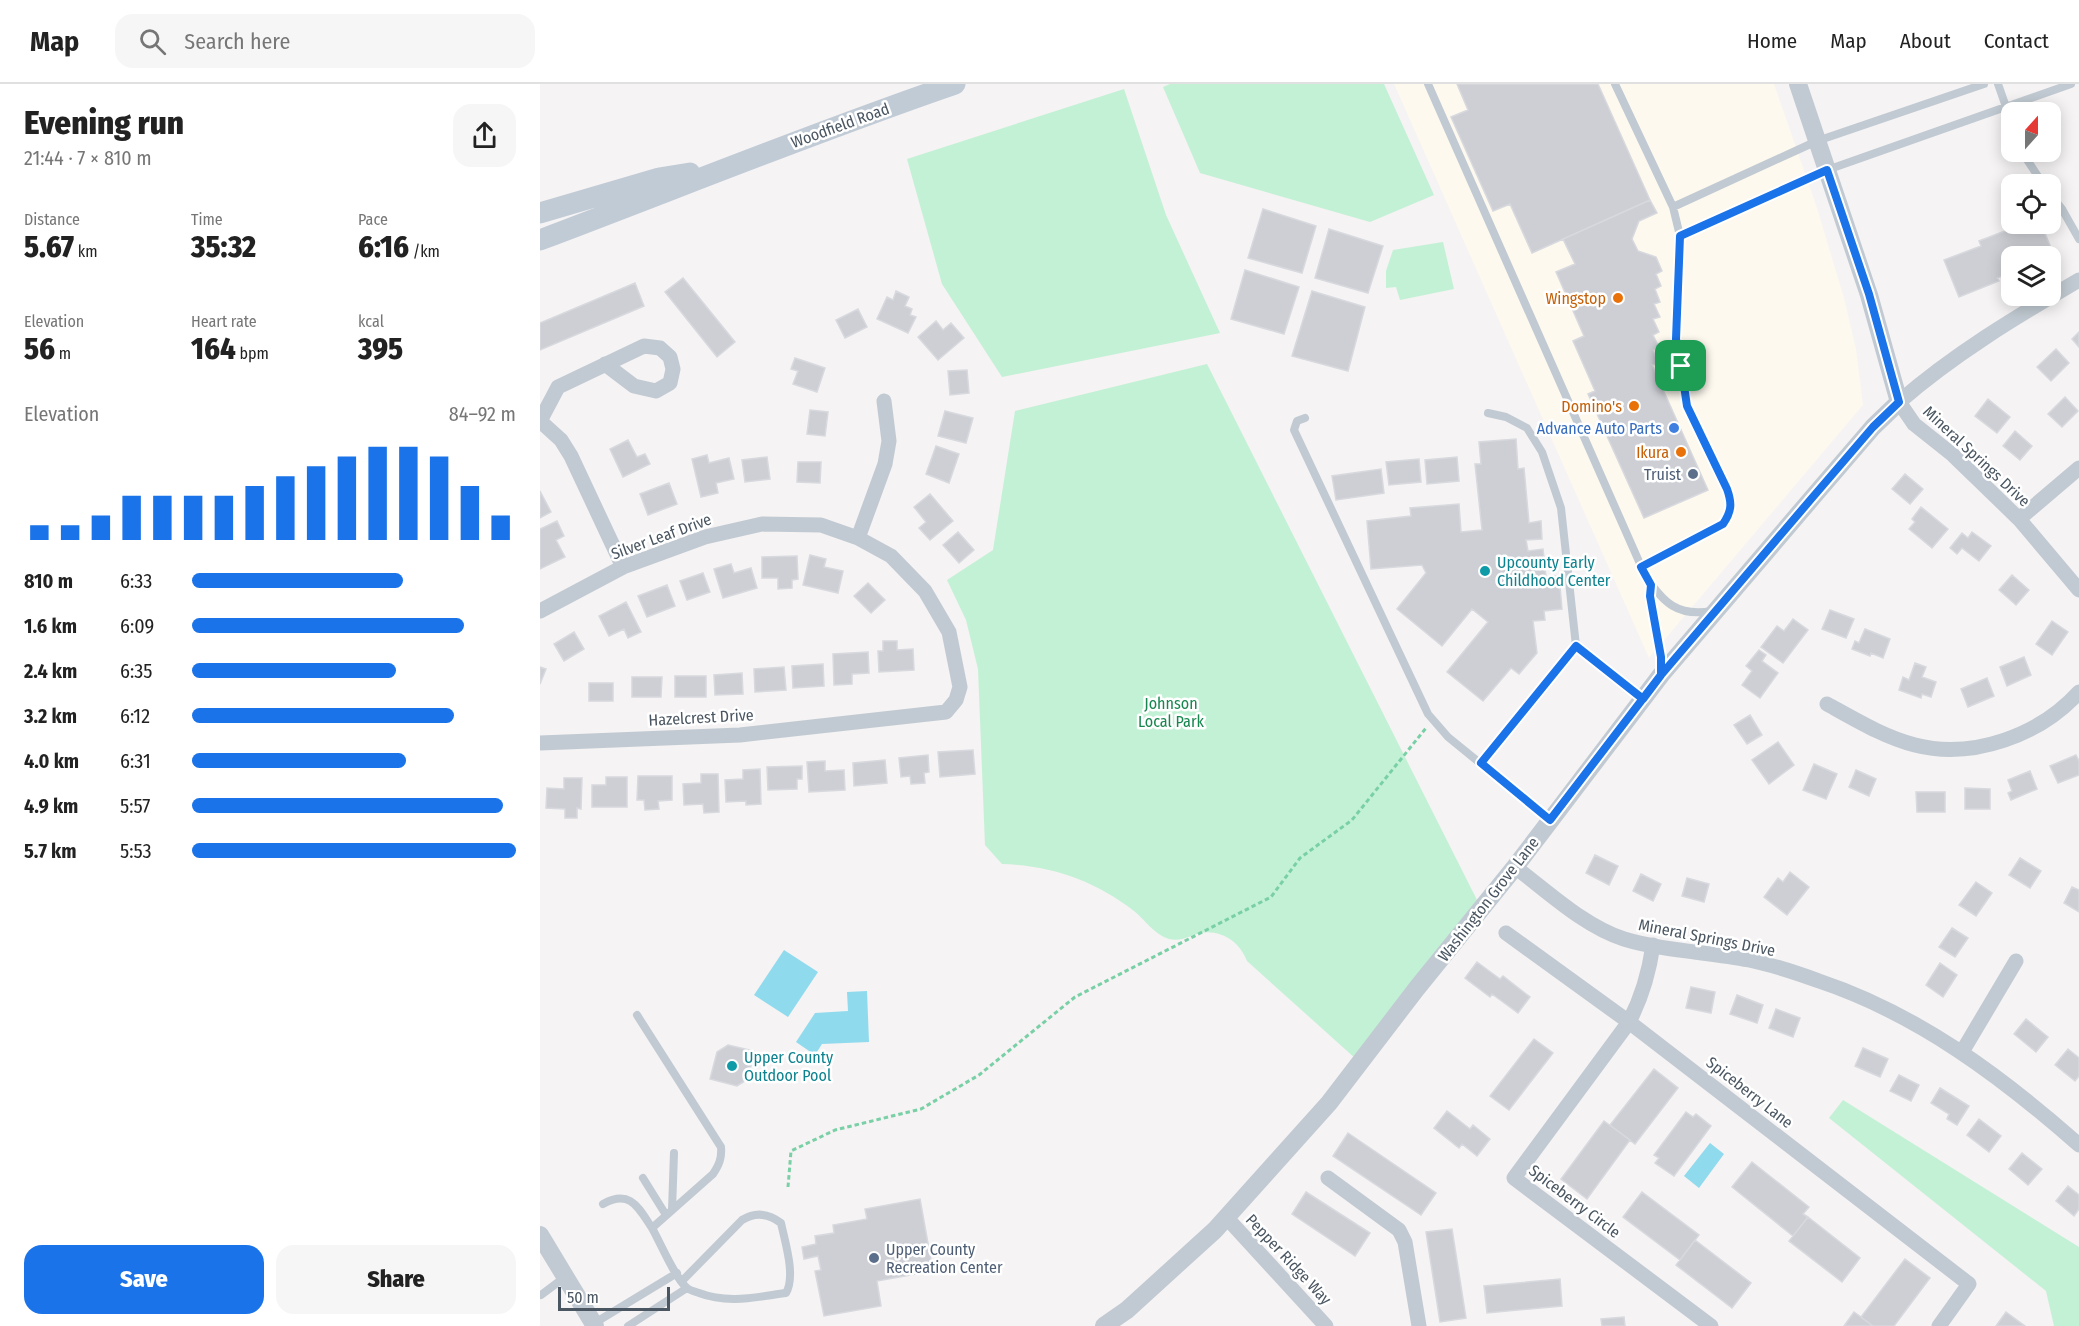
<!DOCTYPE html>
<html lang="en">
<head>
<meta charset="utf-8">
<style>
  :root { --surface:#fff; --page:#f6f6f6; --text:#222; --muted:#767676; --line:#e0e0e0; --accent:#1a73e8 }
  body { margin:0; font-family:"Fira Sans Condensed",sans-serif; background:var(--page); color:var(--text); height:100vh; display:flex; flex-direction:column; font-size:22px; white-space:nowrap }
  * { box-sizing:border-box; margin:0 }
  p { font-size:20px; color:var(--muted) }
  .icon { flex:none; width:33px; height:33px; fill:none; stroke:currentColor; stroke-width:2; stroke-linecap:round; stroke-linejoin:round }
  .map { position:relative; flex:1; overflow:hidden }
  .drawer { display:flex; flex-direction:column; background:var(--surface); width:540px }
  .drawer>* { flex:none }
  .needle { width:39px; rotate:21deg }
  .tools { position:absolute; left:1461px; top:18px; display:grid; gap:12px }
  .tools a { display:grid; place-items:center; width:60px; height:60px; border-radius:12px; background:var(--surface); box-shadow:0 3px 15px #0003; font-size:30px }
  .scale { position:absolute; left:18px; bottom:15px; width:112px; box-sizing:border-box; padding-left:6px; border:3px solid #4a5661; border-top:0; font-size:16px; line-height:21px; white-space:nowrap; color:#4a5661; -webkit-text-stroke:4px #fff; paint-order:stroke }
  .pin { position:absolute; display:grid; place-items:center; width:51px; height:51px; color:#fff; margin:-26px; border-radius:12px; box-shadow:0 3px 9px #0006 }
  .round { display:grid; place-items:center; flex:none; width:63px; height:63px; border-radius:18px; background:var(--page) }
  .head { display:flex; align-items:center; justify-content:space-between; height:102px; padding:0 24px }
  h1 { font-size:33px; font-weight:800; line-height:45px }
  .figures { display:grid; grid-template-columns:repeat(3,1fr); gap:9px; height:102px; padding:6px 24px }
  .figures div { display:grid; align-content:center }
  .figures b { font-size:30px; font-weight:800 }
  .figures small { font-size:16px; font-weight:400 }
  .figures p { font-size:16px }
  .chart { height:168px; padding:12px 24px }
  .chart p { display:flex; justify-content:space-between }
  .chart svg { width:100%; height:108px; margin-top:6px; stroke:var(--accent); stroke-width:6 }
  .button { display:flex; gap:12px; margin-top:auto; padding:12px 24px }
  .button a { flex:1; height:69px; border-radius:18px; background:var(--accent); color:#fff; font-size:24px; font-weight:800; line-height:69px; text-align:center }
  .button a+a { background:var(--page); color:var(--text) }
  ul { padding:0 24px; list-style:none; font-size:20px }
  li { display:grid; grid-template-columns:96px 72px 1fr; align-items:center; height:45px }
  li i { height:15px; border-radius:8px; background:var(--accent) }
  header { display:flex; align-items:center; gap:36px; box-sizing:border-box; height:84px; padding:0 30px; background:var(--surface); border-bottom:2px solid var(--line) }
  header strong { font-size:28px }
  nav { display:flex; gap:33px; margin-inline-start:auto; font-size:21px }
  .search { width:420px; height:54px; background:var(--page); display:flex; align-items:center; gap:15px; box-sizing:border-box; padding:0 21px; border-radius:18px; color:var(--muted); font-size:22px }
  main { display:flex; flex:1; min-height:0 }
  .map>svg:first-child { display:block }
  .commercial { fill:#fdf9ef }
  .green { fill:#c3f1d5 }
  .water { fill:#90daee }
  .building { fill:#cdcfd5; stroke:#d7d9de; stroke-width:1.5 }
  .lines { fill:none; stroke-linecap:round; stroke-linejoin:round }
  .path { stroke:#7ad0a6; stroke-width:3; stroke-dasharray:4.5 3; stroke-linecap:butt }
  .service { stroke:#c1cad2; stroke-width:8 }
  .minor { stroke:#c1cad2; stroke-width:15 }
  .tertiary { stroke:#c1cad2; stroke-width:18 }
  .secondary { stroke:#c1cbd6; stroke-width:21 }
  .route-casing { stroke:#fff; stroke-width:12 }
  .route { stroke:#1a73e8; stroke-width:8 }
  .food-dot { fill:#e8710a; stroke:#fff; stroke-width:2 }
  .shop-dot { fill:#3f7fe0; stroke:#fff; stroke-width:2 }
  .service-dot { fill:#5c6f8a; stroke:#fff; stroke-width:2 }
  .culture-dot { fill:#0f9aa8; stroke:#fff; stroke-width:2 }
  .labels { text-anchor:middle; stroke-width:5; stroke-linejoin:round; paint-order:stroke }
  .street-label { font-size:16px; fill:#4a5661; stroke:#fff }
  .food-label { font-size:16px; fill:#c56008; stroke:#fff; text-anchor:end }
  .shop-label { font-size:16px; fill:#366cbe; stroke:#fff; text-anchor:end }
  .service-label { font-size:16px; fill:#4e5e75; stroke:#fff; text-anchor:end }
  .culture-label { font-size:16px; fill:#0d838f; stroke:#fff; text-anchor:start }
  .park-label { font-size:16px; fill:#17864f; stroke:#fff }
</style>
</head>
<body>
<header>
<strong>Map</strong>
<div class="search"><svg class="icon" aria-label="search" viewBox="0 0 24 24"><circle cx="10" cy="10" r="6"/><path d="M15 15l6 6"/></svg>Search here</div>
<nav><a>Home</a><a>Map</a><a>About</a><a>Contact</a></nav>
</header>
<main>
<section class="drawer">
<div class="head"><div><h1>Evening run</h1><p>21:44 · 7 × 810 m</p></div><a class="round"><svg class="icon" aria-label="share" viewBox="0 0 24 24"><path d="M12 15V3M7 8l5-5 5 5M5 13v7h14v-7"/></svg></a></div>
<div class="figures">
<div><p>Distance</p><b>5.67<small> km</small></b></div>
<div><p>Time</p><b>35:32</b></div>
<div><p>Pace</p><b>6:16<small> /km</small></b></div>
</div>
<div class="figures">
<div><p>Elevation</p><b>56<small> m</small></b></div>
<div><p>Heart rate</p><b>164<small> bpm</small></b></div>
<div><p>kcal</p><b>395</b></div>
</div>
<div class="chart"><p><span>Elevation</span>84–92 m</p>
<svg viewBox="0 0 160 44" preserveAspectRatio="none"><path d="M5 44V38M15 44V38M25 44V34M35 44V26M45 44V26M55 44V26M65 44V26M75 44V22M85 44V18M95 44V14M105 44V10M115 44V6M125 44V6M135 44V10M145 44V22M155 44V34"/></svg>
</div>
<ul>
<li><b>810 m</b>6:33<i style="width:65%"></i></li>
<li><b>1.6 km</b>6:09<i style="width:84%"></i></li>
<li><b>2.4 km</b>6:35<i style="width:63%"></i></li>
<li><b>3.2 km</b>6:12<i style="width:81%"></i></li>
<li><b>4.0 km</b>6:31<i style="width:66%"></i></li>
<li><b>4.9 km</b>5:57<i style="width:96%"></i></li>
<li><b>5.7 km</b>5:53<i style="width:100%"></i></li>
</ul>
<div class="button"><a>Save</a><a>Share</a></div>
</section>
<div class="map">
<svg width="1539" height="1242" viewBox="0 0 1539 1242">
  <rect width="100%" height="100%" fill="#f5f3f3"/>
  <path class="commercial" d="M854 0H1234L1277 124 1304 214 1316 265 1323 321 1109 574Z"/>
  <path class="green" d="M630 0H844L894 111 830 138 660 89 623 3Z
    M584 5 626 131 680 249 462 293 402 200 367 75Z
    M903 158 914 205 860 216 856 203 846 204V187L853 166Z
    M667 280 937 816 816 975 707 877C700 858 681 845 660 849 649 852 641 858 629 855 615 851 605 836 594 827 556 797 510 781 462 780L445 761 438 585 426 536 407 496 453 466 475 327Z
    M1303 1016 1539 1163V1242H1514L1506 1207 1289 1034Z"/>
  <path class="water" d="M244 866 278 888 248 933 214 911Z
    M327 907 329 958 282 960 275 971 256 958 275 929 308 927 307 908Z
    M1170 1059 1184 1070 1159 1104 1144 1092Z"/>
  <path class="building" d="M917 0H1058L1110 116 992 169 970 120 953 127 911 33 928 26Z
    M1110 116 1117 129 1099 137 1092 155 1098 167 1116 173 1122 187 1116 190 1121 202 1115 205 1120 218 1114 220 1120 233 1113 235 1119 248 1113 251 1119 263 1113 266 1118 279 1112 281 1168 406 1104 434 1048 310 1055 307 1033 257 1044 252 1016 188 1035 180 1023 155Z
    M723 125 776 142 762 189 708 174Z
    M1477 140H1501L1512 166 1496 172H1472V188L1457 194 1459 197 1419 213 1404 176 1441 162 1439 157 1478 142Z
    M789 145 843 162 828 209 775 194Z
    M705 186 759 203 744 250 691 235Z
    M143 194 195 258 177 273 125 208Z
    M95 199 104 222 0 266V239Z
    M356 207 369 213 365 222 372 225 370 231 376 233 368 249 337 235 347 213 353 216Z
    M772 207 825 223 808 287 752 272Z
    M318 225 327 243 305 254 296 236Z
    M396 237 403 246 411 239 424 254 398 276 378 253Z
    M1539 248V263L1532 255Z
    M1516 265 1529 279 1511 297 1497 283Z
    M255 274 285 284 277 308 253 300 258 287 251 285Z
    M427 286 429 309 410 311 408 287Z
    M1525 313 1538 327 1522 343 1508 330Z
    M1448 315 1470 333 1457 349 1435 332Z
    M270 326 288 328 285 352 267 350Z
    M405 327 433 334 426 359 398 352Z
    M1475 347 1492 362 1480 376 1463 362Z
    M976 355 978 385 984 384 989 439 1001 437 1002 455 986 456 988 467 1003 465 1006 493 1019 492 1022 525 1004 527 1005 536 993 537 997 569 979 590 971 584 943 617 907 588 948 538 932 525 902 562 857 525 886 489 882 481 831 485 827 437 871 432 870 424 919 420 921 448 942 446 935 380H941L939 358Z
    M88 356 97 373 105 370 110 380 83 393 70 365Z
    M396 362 419 370 409 399 386 390Z
    M167 371 169 379 189 374 194 395 176 399 178 409 161 413 152 375Z
    M227 373 230 395 205 398 202 376Z
    M917 373 919 397 887 400 885 376Z
    M879 375 881 398 849 401 846 378Z
    M258 378H281L280 399 257 398Z
    M841 385 844 409 796 416 792 392Z
    M1365 390 1383 405 1370 420 1352 405Z
    M129 399 137 420 108 431 100 410Z
    M0 407 11 428 0 434Z
    M390 410 413 437 390 456 379 444 386 438 374 423Z
    M1381 423 1408 445 1392 464 1369 445 1375 438 1372 435Z
    M17 437 24 452 16 456 25 473 0 485V445Z
    M418 448 434 466 419 479 403 461Z
    M1432 448 1451 462 1439 477 1422 464 1417 470 1410 464 1422 449 1428 454Z
    M270 471 286 475 284 483 303 487 298 509 263 501Z
    M257 472 258 495 252 496V504L238 505V494H222V473Z
    M191 480 194 489 211 484 217 504 183 514 174 485Z
    M163 489 170 508 147 516 140 497Z
    M1472 491 1489 506 1476 521 1459 506Z
    M328 499 345 516 331 529 314 512Z
    M127 501 135 522 107 533 98 512Z
    M86 518 101 548 88 554 84 545 69 552 59 532Z
    M1290 526 1314 535 1306 554 1282 545Z
    M1253 535 1268 546 1243 579 1221 563 1237 542 1244 547Z
    M1512 537 1528 548 1512 571 1496 560Z
    M1325 545 1350 555 1343 574 1331 569 1330 572 1312 565 1315 557 1319 559Z
    M34 548 44 565 24 577 14 560Z
    M343 557H357V566L373 565 374 586 339 588 338 567H343Z
    M1219 566 1226 571 1222 577 1238 589 1220 614 1202 601 1212 587 1206 582Z
    M328 568 329 589 312 590V600L294 601 293 570Z
    M1484 573 1491 591 1467 602 1460 583Z
    M1375 579 1386 583 1382 593 1396 598 1391 613 1382 610 1381 614 1359 606 1363 593 1369 596Z
    M283 580 284 602 253 604 252 582Z
    M0 583 6 585 0 600Z
    M244 583 246 606 215 608 214 585Z
    M202 589 203 610 175 611 174 591Z
    M135 592H166V613H135Z
    M92 593H122L121 613H92Z
    M1447 594 1454 612 1428 623 1421 605Z
    M49 599H73V617H49Z
    M1210 631 1222 651 1207 660 1194 641Z
    M1238 658 1254 681 1229 700 1212 676Z
    M433 666 435 690 400 693 398 668Z
    M388 671 389 688 384 689 385 699 371 700 370 692 361 693 359 674Z
    M1536 671 1539 677V691L1518 699 1510 682Z
    M345 676 347 699 314 702 313 679Z
    M285 677V687L304 686 305 706 269 708 267 678Z
    M1274 680 1297 690 1286 715 1263 706Z
    M262 682V695H257V705L228 706 227 683Z
    M220 685 221 720 206 721V717L186 718 185 696 203 695V686Z
    M1316 686 1336 695 1329 712 1309 703Z
    M1490 687 1497 705 1471 716 1468 709 1472 707 1468 696Z
    M161 690H178L179 728 164 729 163 720 144 721 143 700 161 699Z
    M98 692H132V716L118 717 119 725 105 726 104 716H97Z
    M66 693H87V723H52V701H66Z
    M24 694H42L41 725 37 724V734H25V725L6 724 7 704 24 705Z
    M1425 704 1450 705V725H1425Z
    M1376 708H1405V728H1377Z
    M1055 771 1078 782 1069 801 1046 789Z
    M1480 774 1501 787 1490 804 1469 791Z
    M1250 788 1269 803 1247 831 1224 813 1238 794 1243 798Z
    M1101 790 1121 800 1113 817 1093 807Z
    M1147 794 1169 800 1164 818 1142 812Z
    M1436 798 1452 809 1436 832 1419 821Z
    M1532 803 1539 806V828L1524 819Z
    M1412 844 1428 854 1415 873 1399 863Z
    M937 878 960 895 963 892 990 913 978 929 952 910 950 913 925 894Z
    M1400 879 1417 891 1403 913 1386 901Z
    M1151 903 1175 908 1171 929 1146 924Z
    M1197 911 1223 921 1217 939 1190 930Z
    M1236 925 1260 934 1253 953 1229 944Z
    M1486 935 1508 953 1496 968 1474 950Z
    M994 955 1013 969 969 1026 950 1012Z
    M188 961 214 967 208 995 197 1002 170 995 177 968Z
    M1323 964 1348 975 1340 993 1315 982Z
    M1528 965 1539 974V992L1535 997 1515 981Z
    M1114 985 1138 1004 1095 1060 1070 1041Z
    M1359 991 1379 1001 1371 1017 1350 1007Z
    M1400 1004 1429 1022 1417 1041 1407 1035 1409 1030 1391 1019Z
    M907 1027 930 1045 933 1041 950 1055 937 1072 922 1060 919 1064 894 1044Z
    M1146 1028 1153 1033 1156 1030 1171 1042 1134 1092 1115 1079 1119 1074 1114 1071Z
    M1439 1035 1461 1052 1449 1068 1427 1051Z
    M1064 1037 1090 1056 1047 1115 1021 1095Z
    M808 1049 896 1109 881 1131 793 1072Z
    M1482 1069 1502 1085 1488 1101 1469 1085Z
    M1212 1078 1269 1123 1263 1130 1268 1133 1253 1152 1192 1103Z
    M1528 1102 1539 1111V1125L1534 1132 1516 1117Z
    M766 1108 830 1149 815 1172 752 1130Z
    M1102 1108 1159 1151 1140 1176 1083 1133Z
    M380 1115 393 1187 337 1197 341 1222 284 1232 275 1187 281 1186 278 1172 264 1175 262 1163 276 1160 275 1152 294 1149 293 1141 327 1135 325 1125Z
    M1268 1133 1320 1174 1302 1198 1249 1157Z
    M912 1145 926 1234 900 1238 886 1148Z
    M1155 1156 1211 1199 1192 1224 1136 1181Z
    M1365 1175 1390 1194 1354 1242H1333L1321 1233Z
    M1020 1195 1022 1222 947 1229 944 1202Z
    M1314 1228 1321 1233 1333 1242H1304Z
    M1466 1228 1485 1242H1456Z
    M1084 1233 1085 1242H1062L1061 1235Z"/>
  <g class="lines">
    <path class="path" d="M248 1103 251 1067 295 1046 381 1025 439 991 535 913 731 813 760 774 812 736 886 644"/>
    <path class="service" d="M888 0 1105 491C1123 519 1138 533 1172 527
      M1075 0 1133 123 1140 152 1136 255 1147 322 1192 417 1190 430 1183 440 1101 483
      M1458 0 1472 40
      M1482 68 1503 100
      M1510 110 1522 125 1539 155
      M1133 123 1277 57 1444 0
      M1140 152 1287 86 1531 0
      M948 329 966 333 987 344 1002 368 1021 424 1036 562
      M765 334 757 337 754 346 888 630 908 653 1010 736
      M1111 501C1109 529 1121 557 1121 585
      M941 679 1036 562 1101 614
      M97 931 181 1063C182 1074 179 1081 173 1090L112 1144C120 1158 135 1194 147 1204 149 1206 156 1208 159 1209 188 1220 216 1213 246 1209 256 1192 245 1158 241 1139 228 1129 215 1128 202 1136L142 1197
      M103 1094 126 1131
      M63 1120C90 1105 98 1123 112 1144
      M132 1126 134 1069
      M1 1211 25 1193
      M53 1240 137 1189
      M88 1242 147 1204"/>
    <path class="minor" d="M1539 196C1476 233 1414 270 1359 318L1374 340 1413 371 1479 435 1539 506
      M0 337 18 303 104 262 120 264 130 273 133 285 130 299 116 307 94 302 65 280
      M0 337 21 356 31 372 83 483
      M1479 435 1539 384
      M318 454 345 380 349 357 344 317
      M0 527 83 483 165 453 222 440 281 441 318 454 351 472 385 507 409 548 420 603 416 616 406 628 200 651 0 659
      M1287 620C1316 636 1344 653 1375 661 1433 676 1500 651 1539 608
      M975 783C1007 807 1045 843 1084 855 1124 867 1168 868 1209 876 1233 881 1257 889 1279 897 1378 930 1462 993 1539 1061
      M966 849 1089 938 1429 1200 1399 1242
      M1113 861C1109 889 1102 913 1089 938L974 1094 1171 1242
      M1422 968 1476 877
      M788 1094 859 1146 865 1158 879 1242
      M686 1133 786 1242"/>
    <path class="tertiary" d="M0 1151 55 1242
      M564 1242 587 1226 675 1146 789 1019 877 904 975 783 1121 591 1272 414 1333 343 1359 318 1329 211 1258 0"/>
    <path class="secondary" d="M0 129 119 94 150 89
      M0 156C138 104 275 48 415 0"/>
  </g>
  <g class="lines">
    <defs>
      <path id="route" d="M1141 282 1147 322 1187 405C1192 419 1192 427 1183 440L1101 483 1111 501 1110 512 1121 573V591L1103 615 1036 562 941 679 1010 736C1047 688 1084 640 1121 591L1272 414 1333 343 1359 318 1329 210 1287 86 1140 152 1136 255 1141 282"/>
    </defs>
    <use href="#route" class="route-casing"/>
    <use href="#route" class="route"/>
  </g>
  <g class="food-dot">
    <circle cx="1078" cy="214" r="6"/>
    <circle cx="1094" cy="322" r="6"/>
    <circle cx="1141" cy="368" r="6"/>
  </g>
  <circle class="shop-dot" cx="1134" cy="344" r="6"/>
  <g class="service-dot">
    <circle cx="1153" cy="390" r="6"/>
    <circle cx="334" cy="1174" r="6"/>
  </g>
  <g class="culture-dot">
    <circle cx="945" cy="487" r="6"/>
    <circle cx="192" cy="982" r="6"/>
  </g>
  <g class="labels">
    <g class="street-label">
      <text transform="translate(300 41) rotate(-20)" y="6">Woodfield Road</text>
      <text transform="translate(1437 372) rotate(43)" y="6">Mineral Springs Drive</text>
      <text transform="translate(121 452) rotate(-20)" y="6">Silver Leaf Drive</text>
      <text transform="translate(161 633) rotate(-3)" y="6">Hazelcrest Drive</text>
      <text transform="translate(948 815) rotate(-52)" y="6">Washington Grove Lane</text>
      <text transform="translate(1167 853) rotate(11)" y="6">Mineral Springs Drive</text>
      <text transform="translate(1210 1008) rotate(38)" y="6">Spiceberry Lane</text>
      <text transform="translate(1035 1117) rotate(37)" y="6">Spiceberry Circle</text>
      <text transform="translate(749 1175) rotate(47)" y="6">Pepper Ridge Way</text>
    </g>
    <g class="food-label">
      <text x="1066" y="220">Wingstop</text>
      <text x="1082" y="328">Domino's</text>
      <text x="1129" y="374">Ikura</text>
    </g>
    <g class="shop-label">
      <text x="1122" y="350">Advance Auto Parts</text>
    </g>
    <g class="service-label">
      <text x="1141" y="396">Truist</text>
      <text x="346" y="1171" text-anchor="start">Upper County<tspan x="346" dy="18">Recreation Center</tspan></text>
    </g>
    <g class="culture-label">
      <text x="957" y="484">Upcounty Early<tspan x="957" dy="18">Childhood Center</tspan></text>
      <text x="204" y="979">Upper County<tspan x="204" dy="18">Outdoor Pool</tspan></text>
    </g>
    <g class="park-label">
      <text x="631" y="625">Johnson<tspan x="631" dy="18">Local Park</tspan></text>
    </g>
  </g>
</svg>
<div class="tools">
<a><svg class="needle" viewBox="-14 -14 28 28"><path d="M0-13l5 13h-10z" fill="#e53935"/><path d="M0 13l5-13h-10z" fill="#767676"/></svg></a>
<a><svg class="icon" aria-label="locate" viewBox="0 0 24 24"><circle cx="12" cy="12" r="6"/><path d="M12 2v4M12 18v4M2 12h4M18 12h4"/></svg></a>
<a><svg class="icon" aria-label="layers" viewBox="0 0 24 24"><path d="M12 4l9 5-9 5-9-5zM3 14l9 5 9-5"/></svg></a>
</div>
<div class="scale">50 m</div>
<div class="pin" style="left:1141px;top:282px;background:#1e9e55"><svg class="icon" aria-label="arrive" viewBox="0 0 24 24"><path d="M6 21V4h12l-3 4 3 4H6"/></svg></div>
</div>
</main>
</body>
</html>
